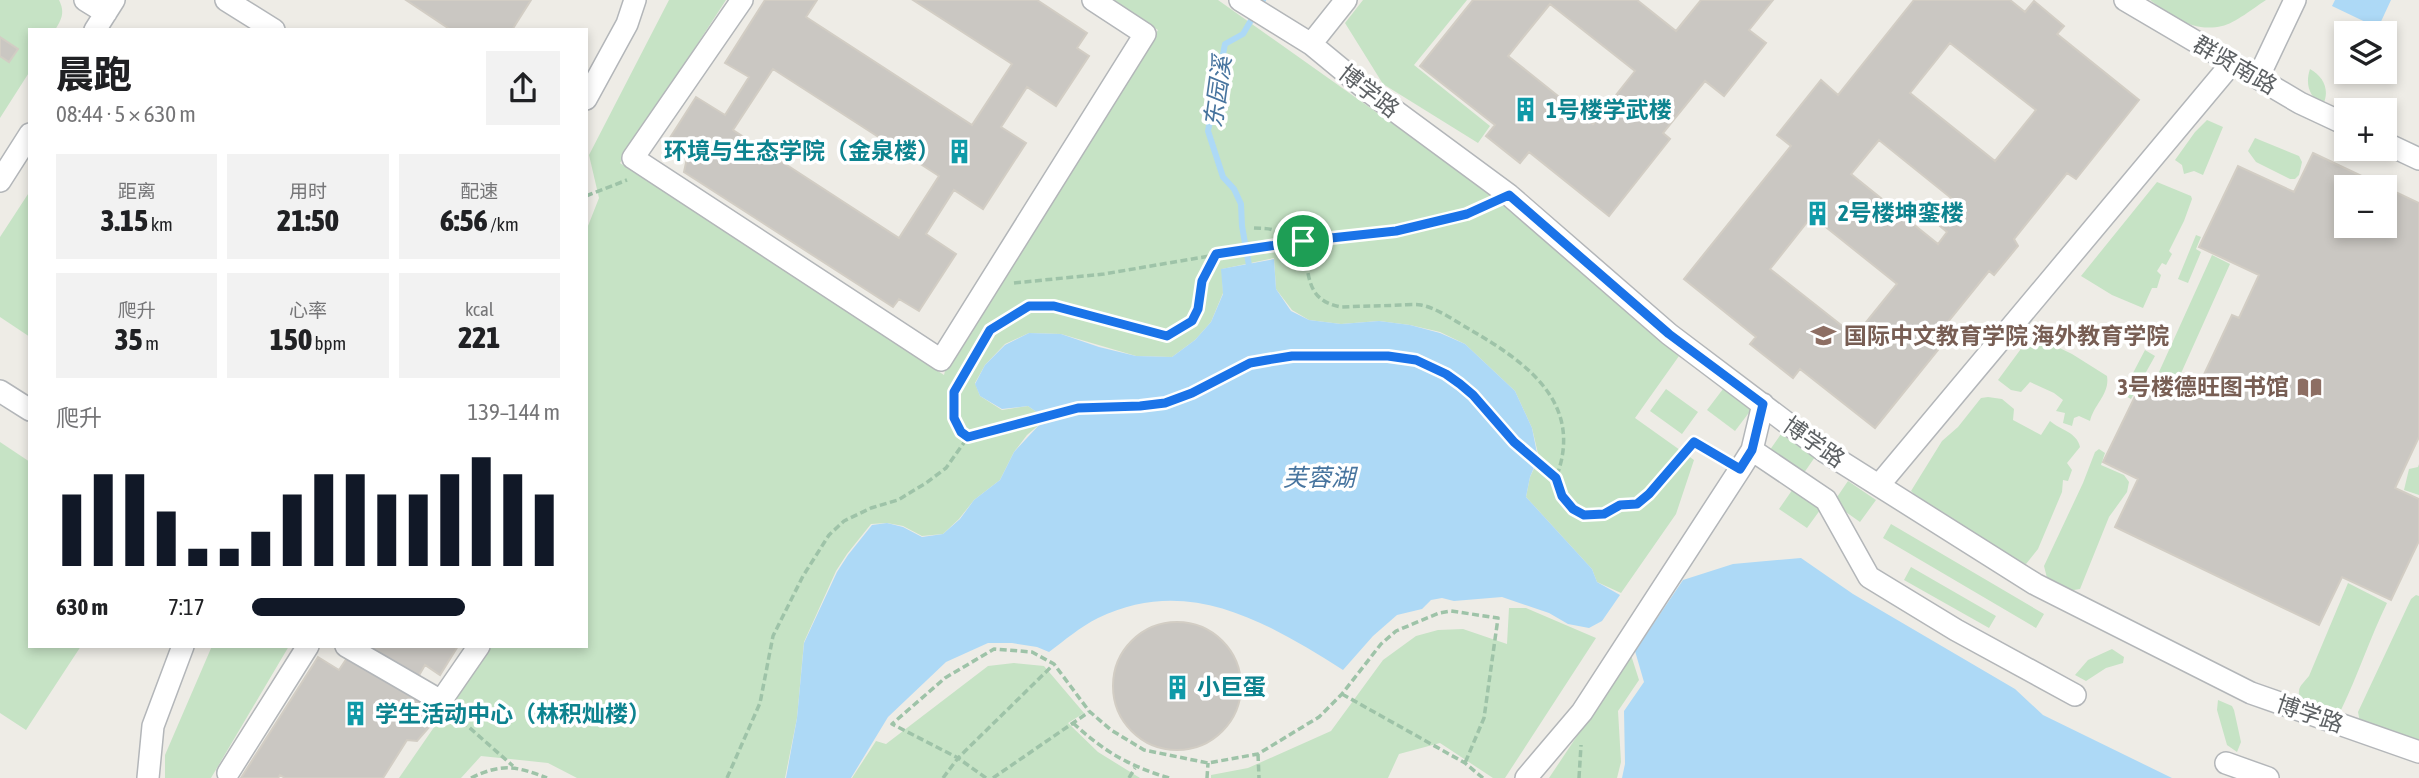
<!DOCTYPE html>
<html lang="zh">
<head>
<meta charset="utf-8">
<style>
  :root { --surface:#fff; --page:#f2f2f2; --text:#202124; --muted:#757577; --accent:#111827 }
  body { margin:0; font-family:"Asap Condensed","Noto Sans SC",sans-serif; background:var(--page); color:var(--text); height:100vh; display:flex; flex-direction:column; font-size:26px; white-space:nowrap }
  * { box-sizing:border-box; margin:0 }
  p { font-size:23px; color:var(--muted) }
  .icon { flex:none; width:38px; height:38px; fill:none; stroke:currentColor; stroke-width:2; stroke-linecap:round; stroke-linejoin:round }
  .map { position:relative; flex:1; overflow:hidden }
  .panel { position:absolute; left:28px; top:28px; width:560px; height:620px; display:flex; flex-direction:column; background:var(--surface); border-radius:0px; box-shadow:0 4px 10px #0003 }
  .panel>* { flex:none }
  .buttons { position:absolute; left:2334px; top:21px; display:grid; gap:14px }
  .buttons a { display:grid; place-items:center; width:63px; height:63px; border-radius:0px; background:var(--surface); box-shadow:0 4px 10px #0003; font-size:35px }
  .pin { position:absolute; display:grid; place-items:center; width:60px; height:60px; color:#fff; margin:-30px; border:4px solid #fff; border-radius:50%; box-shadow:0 2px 7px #0007 }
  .round { display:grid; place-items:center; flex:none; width:74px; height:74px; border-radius:0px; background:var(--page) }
  .head { display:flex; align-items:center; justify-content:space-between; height:119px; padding:0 28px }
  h1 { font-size:38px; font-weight:800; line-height:52px }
  .figures { display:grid; grid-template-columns:repeat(3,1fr); gap:10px; height:119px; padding:7px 28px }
  .figures div { display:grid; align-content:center; border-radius:0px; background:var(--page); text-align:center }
  .figures b { font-size:30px; font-weight:800 }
  .figures small { font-size:19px; font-weight:400 }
  .figures p { font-size:19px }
  .chart { height:196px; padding:14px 28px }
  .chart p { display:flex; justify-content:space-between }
  .chart svg { width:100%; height:126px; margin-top:7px; stroke:var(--accent); stroke-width:6 }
  ul { padding:0 28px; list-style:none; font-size:23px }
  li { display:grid; grid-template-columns:112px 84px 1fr; align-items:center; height:52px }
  li i { height:18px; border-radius:9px; background:var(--accent) }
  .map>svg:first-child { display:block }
  .green { fill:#c6e3c5 }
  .water { fill:#add9f6 }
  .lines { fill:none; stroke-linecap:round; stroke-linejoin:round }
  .stream { stroke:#add9f6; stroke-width:6 }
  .building { fill:#cac7c2; stroke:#d2cdc4; stroke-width:2; fill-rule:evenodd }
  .minor-casing { stroke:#b3b6b9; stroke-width:24 }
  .path { stroke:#9ec3a8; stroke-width:3.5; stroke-dasharray:7 3.5; stroke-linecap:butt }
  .minor { stroke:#fff; stroke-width:21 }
  .route-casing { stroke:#fff; stroke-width:14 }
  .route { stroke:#1a73e8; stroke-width:9 }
  .labels { text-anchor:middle; stroke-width:7; stroke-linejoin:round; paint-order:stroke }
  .street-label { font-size:23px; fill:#5d6164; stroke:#fff }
  .culture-label { font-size:23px; font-weight:bold; fill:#0d838f; stroke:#fff; text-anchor:start }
  .education-label { font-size:23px; font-weight:bold; fill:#785e54; stroke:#fff; text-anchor:start }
  .water-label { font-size:24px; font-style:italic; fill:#48759f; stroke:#fff }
</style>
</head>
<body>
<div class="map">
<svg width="2419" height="778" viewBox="0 0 2419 778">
  <rect width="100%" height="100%" fill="#eeece6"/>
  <path class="green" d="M0 0H59C65 12 62 19 55 30H30V71L0 118Z
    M669 0H726L620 163 944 375 946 367 1158 30 1110 0H1218L1510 207 1679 356 1635 418 1694 460 1676 514 1621 593 1597 582 1592 569 1526 497 1530 477 1539 458 1532 428 1515 391 1465 344 1440 332 1410 325 1379 321 1341 324 1309 320 1292 310 1276 289 1274 258 1222 269 1223 293 1211 322 1195 340 1172 357 1136 356 1061 334 1029 333 1005 344 985 365 975 383 980 396 1002 410 1028 406 1038 413 1040 424 1027 435 1014 452 1000 480 974 500 959 519 943 534 922 536 903 526 887 523 871 524 847 554 836 571 804 642 797 718 785 778H577L548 763 481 756 461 778H399L490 646H586V231L599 198 589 155Z
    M1363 0H1467L1414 65 1490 126 1478 143 1383 84 1345 23Z
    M2150 0H2266C2255 7 2234 24 2222 26 2194 33 2171 16 2150 0Z
    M2310 69C2324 77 2330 90 2323 105 2309 97 2305 84 2310 69Z
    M2207 120 2223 127 2203 175 2194 171 2184 174 2182 165 2175 160 2195 132Z
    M2255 138 2299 156 2302 162 2299 175 2295 179H2290L2256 162 2248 151Z
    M2157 182 2191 196 2192 199 2184 221 2169 251 2172 254 2166 265 2162 263 2157 271 2161 275 2157 288H2152L2143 308 2112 295 2081 276Z
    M30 191V337L0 317V237Z
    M2196 235 2201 237 2196 249 2201 252 2188 283 2178 279Z
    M2212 255 2230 264 2178 380 2159 372Z
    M2035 336 2072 354 2107 376C2110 394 2094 404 2090 421L2079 416 2074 418 2072 426 2063 423 2065 413 2056 411 2063 400 2054 393 2030 382 2021 392 2011 390 1998 380 2026 342Z
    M2145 350 2155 356 2131 399 2122 394Z
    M1666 389 1698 412 1682 434 1650 411Z
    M1723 389 1751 410 1735 431 1707 410Z
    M1988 397 2002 399 2014 409 2013 420 2041 435 2050 421C2060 430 2077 432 2080 447L2067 463 2072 470 2068 481 2063 480 2062 492 2038 549 2026 564 2017 562 1944 513 1923 502 1911 491 1942 441 1958 427 1981 398Z
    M1781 434 1815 457 1799 480 1765 457Z
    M0 442 30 462V646H81L26 730 0 713Z
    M2099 449 2105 453 2101 465 2124 475 2129 482 2127 492 2109 517 2080 589 2068 591 2047 578 2044 566 2083 483 2095 452Z
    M2419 464V495L2404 490 2409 469 2418 467Z
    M1848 481 1876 500 1860 522 1833 503Z
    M1795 486 1823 506 1807 528 1779 509Z
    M1891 524 2044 614 2036 628 1883 538Z
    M1911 567 1996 616 1989 628 1904 580Z
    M2348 583 2387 603C2370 638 2358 675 2341 710 2330 714 2296 707 2299 691 2299 686 2306 680 2309 676Z
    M2416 595 2419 596V743L2360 722 2358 712 2411 599Z
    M1509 608H1526L1596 638 1505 778H1493L1440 743 1399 754 1388 778H1211V775L1248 768 1331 731 1383 660 1416 636 1438 630 1463 629 1507 644Z
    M212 646H289L211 778H165V755Z
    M2112 649 2124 657 2123 663 2106 668 2086 681 2075 675 2088 660Z
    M1631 655 1639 680 1618 711 1621 762 1617 778H1549Z
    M1014 663 1044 666 1084 713 1068 723 1098 752 1140 778H852L876 741 886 744 988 666Z
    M2218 700 2232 706 2234 710 2241 742 2237 752 2227 745 2217 710Z"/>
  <path class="water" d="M2335 0H2391L2378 28 2332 6Z
    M1274 259 1276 289 1291 311 1309 320 1341 324 1379 321 1410 325 1440 333 1465 344 1515 391 1532 428 1538 458 1530 477 1526 497 1592 569 1597 582 1620 595 1602 621 1589 628 1568 624 1549 613 1502 597 1454 601 1442 598 1431 600 1422 609 1397 615 1373 636 1343 670C1266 622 1189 574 1098 618 1080 627 1065 640 1049 652L1037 647 1012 643H988L946 662 888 717 851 778H786L797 718 804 643 837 572 848 555 872 525 887 523 903 527 922 537 943 534 960 519 974 500 1000 480 1014 452 1040 424 1038 413 1028 406 1002 409 980 396 975 384 985 365 1005 345 1029 333 1061 334 1099 347 1136 356 1172 357 1195 340 1211 322 1223 294 1221 269Z
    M1801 558 1853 594 2015 689 2043 715 2172 778H1622L1625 764 1624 711 1644 682 1635 651 1683 580 1733 564Z"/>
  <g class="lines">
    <path class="stream" d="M1250 271 1242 226 1241 204 1234 189 1223 177 1208 131 1225 44 1243 34 1263 0"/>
  </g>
  <path class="building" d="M406 0H531L512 30H451Z
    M765 0H817L806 17 972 125 1012 64 913 0H1037L1087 33 1077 48 1089 56 1056 106 1027 87 1001 127 1026 143 983 209 954 190 926 234 956 254 919 311 899 299 893 307 684 172 687 158 666 144 696 97 725 115 749 77 725 63ZM773 69 939 176 899 238 733 130Z
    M1473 0H1637L1676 31 1701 0H1773L1749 30 1766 43 1724 96 1705 81 1663 133 1670 139 1609 216 1529 152 1520 163 1486 136 1495 125 1420 66ZM1550 4 1635 71 1593 124 1508 56Z
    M1914 0H2010L2025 12 2034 1 2064 26 2057 34 2139 100 2076 179 2067 173 2014 239 2018 246 1994 275 1989 271 1930 344 1938 350 1875 428 1800 369 1793 378 1750 344 1756 337 1684 279 1791 146 1777 135 1821 80 1838 95ZM1950 43 2036 110 1995 161 1910 93ZM1879 140 1966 210 1955 222 1947 216 1940 226 1947 232 1938 244 1851 174ZM1812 216 1897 284 1855 336 1770 269Z
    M0 37 18 49 9 62 0 56Z
    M2313 153 2419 203V437L2395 488 2419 499V541L2391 600 2342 577 2319 625 2115 527 2138 479 2103 462 2144 378 2192 400 2232 315 2239 318 2259 275 2199 247 2238 166 2294 192ZM2347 187H2385V226H2347Z
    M1113 686a64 64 0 1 1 128 0a64 64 0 1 1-128 0Z
    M355 646H458L440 675 425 665 410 691 425 700 431 718 430 726 417 741 407 740 383 778H285L280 775 278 778H241L318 657 339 670Z"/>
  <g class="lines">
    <defs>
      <path id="minor" d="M85 0 106 13
        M226 0 274 30
        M742 0 633 158 941 360 1145 34 1093 0
        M1240 0 1311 44 1368 91 1509 195 1669 334 1824 451 2035 584 2251 693 2419 752
        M2125 0 2300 103 2347 125
        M95 30 114 0
        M1311 44 1346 0
        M2258 78 2295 0
        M586 99 627 24 635 0
        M2385 143 2419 159
        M0 181 30 134
        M0 391 30 410
        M1752 450 1826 500 1869 577 1956 630 2075 695
        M1879 485 2232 63
        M346 646 441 701 479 646
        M2226 763 2268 778
        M228 773 308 646
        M148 778 153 726 183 646
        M1526 778 1582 712 1740 469 1752 450 1763 404"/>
    </defs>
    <use href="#minor" class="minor-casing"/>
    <path class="path" d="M586 196 627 180
      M1254 228C1272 229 1277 227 1284 244
      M1303 242C1310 271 1303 300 1341 307 1361 306 1380 306 1400 305 1406 305 1415 304 1421 305 1437 308 1455 321 1469 329 1526 362 1585 403 1556 478
      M1014 283 1104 274 1280 244 1396 231 1467 214 1488 204
      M968 437 961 432 954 418V392L990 330 1029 306H1054L1167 336 1192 322 1198 309 1202 281 1215 255
      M1342 694 1465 763 1483 778
      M454 714 513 766
      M1073 723C1105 752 1127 765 1169 778
      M1258 754 1259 778
      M471 778C502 763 516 766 547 778
      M727 778 760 703 773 636 803 576 829 535 844 521 871 508 898 500 926 483 946 468 968 437 1078 408 1165 403 1192 393 1249 363 1267 360 1292 356H1388C1455 360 1474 402 1516 443 1528 455 1547 465 1556 479 1563 490 1564 502 1575 510 1591 522 1604 511 1620 505 1625 504 1631 506 1636 504 1648 500 1683 454 1694 441L1723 459
      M943 778 958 758 1054 664
      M986 778 958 758 892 724 945 678 994 649 1032 652 1054 664 1089 711 1111 730 1144 750 1208 763 1258 754 1319 717 1342 694 1381 644 1396 631 1439 613 1451 611 1498 618 1484 718 1465 763
      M993 778 1089 712
      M1129 778 1135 768
      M1207 778 1208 763
      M1579 778 1581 745"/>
    <use href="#minor" class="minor"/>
  </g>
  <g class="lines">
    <defs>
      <path id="route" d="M1509 195 1669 334 1763 404 1752 450 1740 469 1694 442 1649 494 1637 504 1620 505 1604 514 1584 515 1573 509 1562 496 1556 478 1514 442 1473 395 1460 384 1446 374 1416 360 1388 356H1292L1267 360 1250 363 1192 393 1165 403 1140 406 1078 408 968 437 961 432 954 418V392L990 330 1029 306H1054L1167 336 1192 321 1198 309 1202 281 1216 254 1303 241 1396 231 1467 214Z"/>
    </defs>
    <use href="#route" class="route-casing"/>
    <use href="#route" class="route"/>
  </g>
  <defs>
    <symbol id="building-bare" viewBox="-9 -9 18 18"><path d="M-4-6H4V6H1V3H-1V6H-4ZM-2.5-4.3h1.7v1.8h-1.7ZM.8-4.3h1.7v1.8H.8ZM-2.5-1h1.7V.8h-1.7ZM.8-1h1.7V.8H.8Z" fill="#0f9aa8" stroke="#fff" stroke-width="2.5" paint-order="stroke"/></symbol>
    <symbol id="university-bare" viewBox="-9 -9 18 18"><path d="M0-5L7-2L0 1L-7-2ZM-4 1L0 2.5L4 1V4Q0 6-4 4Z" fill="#8d6e63" stroke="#fff" stroke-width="2.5" paint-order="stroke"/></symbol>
    <symbol id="library-bare" viewBox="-9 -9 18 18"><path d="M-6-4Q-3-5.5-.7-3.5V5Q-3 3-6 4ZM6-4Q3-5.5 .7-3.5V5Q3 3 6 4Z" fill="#8d6e63" stroke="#fff" stroke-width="2.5" paint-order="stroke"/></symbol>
  </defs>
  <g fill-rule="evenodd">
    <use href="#building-bare" x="1508" y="92" width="35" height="35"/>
    <use href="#building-bare" x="942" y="134" width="35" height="35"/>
    <use href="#building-bare" x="1800" y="196" width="35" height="35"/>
    <use href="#university-bare" x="1806" y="318" width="35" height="35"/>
    <use href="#library-bare" x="2292" y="370" width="35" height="35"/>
    <use href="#building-bare" x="1160" y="670" width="35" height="35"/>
    <use href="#building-bare" x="338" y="696" width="35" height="35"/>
  </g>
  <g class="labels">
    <g class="street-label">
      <text transform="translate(2235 65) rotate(30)" y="8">群贤南路</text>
      <text transform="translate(1369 91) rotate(38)" y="8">博学路</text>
      <text transform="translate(1814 442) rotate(35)" y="8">博学路</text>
      <text transform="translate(2310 714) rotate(19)" y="8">博学路</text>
    </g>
    <g class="culture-label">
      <text x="1546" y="118">1号楼学武楼</text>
      <text x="940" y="159" text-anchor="end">环境与生态学院（金泉楼）</text>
      <text x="1838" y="221">2号楼坤銮楼</text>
      <text x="1197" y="695">小巨蛋</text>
      <text x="375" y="722">学生活动中心（林积灿楼）</text>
    </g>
    <g class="education-label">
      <text x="1844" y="344">国际中文教育学院 海外教育学院</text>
      <text x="2289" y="395" text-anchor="end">3号楼德旺图书馆</text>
    </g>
    <g class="water-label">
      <text transform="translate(1218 92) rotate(-82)" y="8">东园溪</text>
      <text x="1319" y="486">芙蓉湖</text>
    </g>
  </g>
</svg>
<div class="buttons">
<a><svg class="icon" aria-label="layers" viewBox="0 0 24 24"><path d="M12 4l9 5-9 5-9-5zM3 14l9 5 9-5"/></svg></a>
<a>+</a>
<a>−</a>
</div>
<div class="pin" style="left:1303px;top:241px;background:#1e9e55"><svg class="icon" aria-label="arrive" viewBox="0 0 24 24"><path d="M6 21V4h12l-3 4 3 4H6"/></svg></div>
<section class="panel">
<div class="head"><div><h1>晨跑</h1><p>08:44 · 5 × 630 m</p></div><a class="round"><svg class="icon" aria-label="share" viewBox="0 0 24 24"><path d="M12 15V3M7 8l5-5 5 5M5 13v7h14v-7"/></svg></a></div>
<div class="figures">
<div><p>距离</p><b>3.15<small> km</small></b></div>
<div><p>用时</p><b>21:50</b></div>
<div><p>配速</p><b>6:56<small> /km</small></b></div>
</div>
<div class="figures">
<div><p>爬升</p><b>35<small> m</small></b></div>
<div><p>心率</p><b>150<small> bpm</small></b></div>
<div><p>kcal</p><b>221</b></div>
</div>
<div class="chart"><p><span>爬升</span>139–144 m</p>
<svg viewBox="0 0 160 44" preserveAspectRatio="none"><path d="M5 44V19M15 44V12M25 44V12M35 44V25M45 44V38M55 44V38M65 44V32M75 44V19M85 44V12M95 44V12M105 44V19M115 44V19M125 44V12M135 44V6M145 44V12M155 44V19"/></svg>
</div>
<ul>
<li><b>630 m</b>7:17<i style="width:69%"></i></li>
</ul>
</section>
</div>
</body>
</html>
